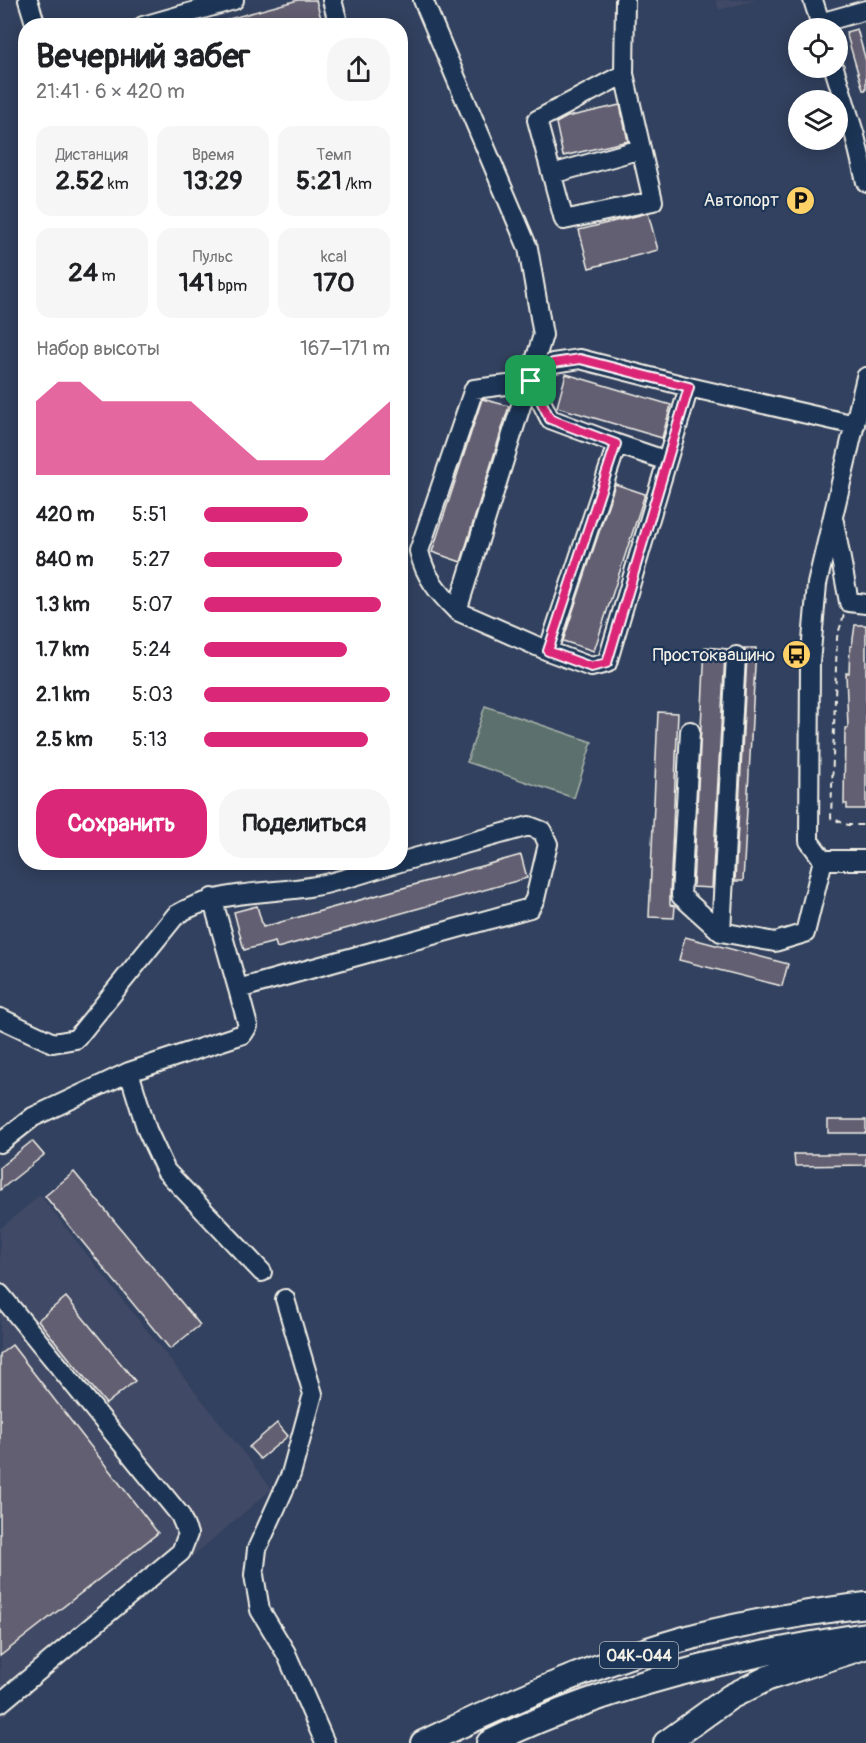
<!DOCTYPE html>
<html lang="ru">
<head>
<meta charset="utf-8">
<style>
  :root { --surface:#fff; --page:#f6f6f6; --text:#202124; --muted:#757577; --accent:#db2777 }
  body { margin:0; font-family:Pangolin,sans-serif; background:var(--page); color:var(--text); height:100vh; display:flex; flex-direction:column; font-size:22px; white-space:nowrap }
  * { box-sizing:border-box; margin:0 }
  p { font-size:20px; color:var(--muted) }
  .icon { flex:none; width:33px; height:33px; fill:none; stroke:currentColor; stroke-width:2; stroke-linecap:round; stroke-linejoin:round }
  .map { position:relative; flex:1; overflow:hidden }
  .side { position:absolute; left:18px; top:18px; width:390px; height:852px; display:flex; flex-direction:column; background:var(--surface); border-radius:24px; box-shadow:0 3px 15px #0003 }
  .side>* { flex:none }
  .buttons { position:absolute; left:788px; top:18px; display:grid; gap:12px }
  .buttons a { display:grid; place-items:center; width:60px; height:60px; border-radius:50%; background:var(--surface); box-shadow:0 3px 15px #0003; font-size:30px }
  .pin { position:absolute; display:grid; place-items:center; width:51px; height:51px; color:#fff; margin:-26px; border-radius:12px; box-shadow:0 3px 9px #0006 }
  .round { display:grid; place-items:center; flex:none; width:63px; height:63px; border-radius:24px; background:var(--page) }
  .headline { display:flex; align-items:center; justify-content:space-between; height:102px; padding:0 18px }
  h1 { font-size:33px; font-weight:700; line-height:45px }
  .metrics { display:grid; grid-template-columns:repeat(3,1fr); gap:9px; height:102px; padding:6px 18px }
  .metrics div { display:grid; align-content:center; border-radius:15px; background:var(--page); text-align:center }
  .metrics b { font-size:26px; font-weight:700 }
  .metrics small { font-size:16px; font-weight:400 }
  .metrics p { font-size:16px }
  .chart { height:168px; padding:12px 18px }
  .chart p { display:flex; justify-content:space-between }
  .chart svg { width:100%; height:108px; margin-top:6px; fill:var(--accent); opacity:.7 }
  .primary-button { display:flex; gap:12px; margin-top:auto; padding:12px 18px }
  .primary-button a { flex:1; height:69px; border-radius:24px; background:var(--accent); color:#fff; font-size:24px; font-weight:700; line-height:69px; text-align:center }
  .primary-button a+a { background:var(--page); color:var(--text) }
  ul { padding:0 18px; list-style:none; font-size:20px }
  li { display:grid; grid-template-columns:96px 72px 1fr; align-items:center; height:45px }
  li i { height:15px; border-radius:8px; background:var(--accent) }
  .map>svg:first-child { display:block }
  .built { fill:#414a65 }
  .green { fill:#5c716d; stroke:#a8b1aa; stroke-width:1.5 }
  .building { fill:#635e72; stroke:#f4f1e8; stroke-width:1.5 }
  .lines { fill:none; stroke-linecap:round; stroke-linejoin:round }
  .minor-casing { stroke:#f4f1e8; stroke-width:22 }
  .major-casing { stroke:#f4f1e8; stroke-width:28 }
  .path { stroke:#f4f1e8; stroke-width:2; stroke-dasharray:6 4.5; stroke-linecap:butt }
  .minor { stroke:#1d3557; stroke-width:18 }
  .major { stroke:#1d3557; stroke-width:24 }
  .route-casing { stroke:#fff; stroke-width:12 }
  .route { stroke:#db2777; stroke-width:8 }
  .labels { text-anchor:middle; stroke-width:4.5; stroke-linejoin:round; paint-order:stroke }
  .shield { fill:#1d3557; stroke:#b4b9bc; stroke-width:1.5 }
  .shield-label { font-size:16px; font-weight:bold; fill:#f4f1e8 }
  .poi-label { font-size:18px; fill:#f4f1e8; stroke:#1d3557; text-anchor:end }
</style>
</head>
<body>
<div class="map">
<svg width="866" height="1743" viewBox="0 0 866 1743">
  <rect width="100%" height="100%" fill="#32415f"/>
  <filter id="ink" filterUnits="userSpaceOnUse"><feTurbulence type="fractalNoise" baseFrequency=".0167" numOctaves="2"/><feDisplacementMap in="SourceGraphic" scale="12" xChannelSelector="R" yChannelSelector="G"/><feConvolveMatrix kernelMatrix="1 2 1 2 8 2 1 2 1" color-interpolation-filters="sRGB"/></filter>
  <g filter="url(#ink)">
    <path class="built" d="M716 0H756L719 10Z
      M40 1195 272 1489 0 1719V1229Z"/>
    <path class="green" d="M485 706 592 742 574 798 467 762Z"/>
    <path class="building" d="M298 0H316L323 26H218V22Z
      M857 29 866 61V90H863L846 32Z
      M620 105 628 141 563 156 556 123 567 117Z
      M648 213 658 250 589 268 579 230Z
      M566 374 671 405 662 438 557 407Z
      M482 399 509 406 461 562 432 552Z
      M615 484 645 494 594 651 563 641Z
      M855 625H866V809H847V804H844L845 728H848L846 673H849L850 646H852Z
      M705 647 728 649 725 655 712 888 693 887Z
      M744 648H756L743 881H735L747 657Z
      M658 712 678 713 670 895V905L675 906 674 918 649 917Z
      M521 855 527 878 277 948 275 942 244 950 234 912 257 906 263 927Z
      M685 937 788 964 782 986 679 960Z
      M828 1120H866V1133H828Z
      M32 1141 44 1155 0 1190V1167Z
      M794 1154H866V1165L795 1166Z
      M74 1172 200 1325 170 1349 45 1196Z
      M66 1297 135 1381 106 1404 38 1320Z
      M12 1345 158 1533 0 1656V1354Z
      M277 1423 288 1436 260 1459 249 1447Z"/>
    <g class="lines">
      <defs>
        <path id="minor" d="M28 0 36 26
          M332 0 339 26
          M423 0 528 248 543 335 457 611 548 651 617 444 550 419 531 382
          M813 0 822 28
          M820 23 866 10
          M143 26 234 0
          M834 68 855 136 866 182
          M624 74 537 120 564 220 653 201 624 74 625 0
          M552 174 641 149
          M866 377 817 584 810 663 809 841 823 860H866
          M617 444 667 461 689 387
          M834 522 849 602 866 604
          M457 611C438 592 425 577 419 551L474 389 531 382 553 363 580 359 689 387 855 425
          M548 651 591 667 607 663 667 461
          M690 731 681 896 721 932 775 942 805 933 823 860
          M212 898 238 989 530 908 535 899 548 844 542 831 529 826 400 862
          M721 932 736 656
          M0 1018 53 1043 76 1039 176 915C218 889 268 895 315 886 343 881 372 870 400 862
          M129 1072 243 1034 248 1026 238 989
          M0 1143 33 1117 129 1072 147 1130 166 1171 262 1272
          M0 1294 180 1515 188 1534 181 1552 0 1703
          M285 1299 313 1394 291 1474 257 1549 254 1575 260 1610 286 1653 325 1743"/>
        <path id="major" d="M423 1743C511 1701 601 1661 695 1636 751 1622 809 1612 866 1605
          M489 1743C606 1685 738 1655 866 1635
          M666 1743 730 1697 768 1678 864 1647"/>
      </defs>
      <use href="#minor" class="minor-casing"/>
      <use href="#major" class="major-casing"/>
      <path class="path" d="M844 615 837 637 831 818 848 825H866"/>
      <use href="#minor" class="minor"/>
      <use href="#major" class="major"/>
    </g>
  </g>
  <g class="lines" filter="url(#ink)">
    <defs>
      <path id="route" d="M580 359 689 387 607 663 591 667 548 651 616 444 550 419 531 381 553 363Z"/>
    </defs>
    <use href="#route" class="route-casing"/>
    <use href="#route" class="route"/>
  </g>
  <defs>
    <symbol id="parking-disc" viewBox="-11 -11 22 22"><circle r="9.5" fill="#ffd166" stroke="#1d3557"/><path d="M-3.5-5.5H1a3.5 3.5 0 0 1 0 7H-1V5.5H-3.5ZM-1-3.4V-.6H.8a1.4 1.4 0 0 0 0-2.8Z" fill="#111"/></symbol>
    <symbol id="bus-disc" viewBox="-11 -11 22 22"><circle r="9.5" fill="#ffd166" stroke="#1d3557"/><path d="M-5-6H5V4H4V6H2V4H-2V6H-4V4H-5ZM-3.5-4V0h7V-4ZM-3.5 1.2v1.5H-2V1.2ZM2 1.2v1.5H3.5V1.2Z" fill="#111"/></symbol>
  </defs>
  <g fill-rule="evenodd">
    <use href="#parking-disc" x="784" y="184" width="33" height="33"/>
    <use href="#bus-disc" x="780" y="638" width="33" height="33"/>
  </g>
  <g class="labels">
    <rect class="shield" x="600" y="1642" width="78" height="26" rx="4.5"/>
    <g class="shield-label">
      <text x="639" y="1661">04К-044</text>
    </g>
    <g class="poi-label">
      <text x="779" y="206">Автопорт</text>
      <text x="775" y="661">Простоквашино</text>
    </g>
  </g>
</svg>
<div class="buttons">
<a><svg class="icon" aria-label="locate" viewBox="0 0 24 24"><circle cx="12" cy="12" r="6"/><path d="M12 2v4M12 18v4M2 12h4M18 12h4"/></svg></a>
<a><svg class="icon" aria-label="layers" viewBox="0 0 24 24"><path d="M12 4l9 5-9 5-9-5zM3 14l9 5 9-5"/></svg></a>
</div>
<div class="pin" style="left:531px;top:381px;background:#1e9e55"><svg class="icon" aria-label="arrive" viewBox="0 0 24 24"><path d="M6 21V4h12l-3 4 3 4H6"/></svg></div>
<section class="side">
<div class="headline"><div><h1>Вечерний забег</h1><p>21:41 · 6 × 420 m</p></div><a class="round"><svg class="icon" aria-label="share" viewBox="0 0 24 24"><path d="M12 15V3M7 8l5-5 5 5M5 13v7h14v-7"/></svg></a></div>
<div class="metrics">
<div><p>Дистанция</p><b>2.52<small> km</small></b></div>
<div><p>Время</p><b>13:29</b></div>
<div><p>Темп</p><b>5:21<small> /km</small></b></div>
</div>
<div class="metrics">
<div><b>24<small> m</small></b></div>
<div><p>Пульс</p><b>141<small> bpm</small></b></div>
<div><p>kcal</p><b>170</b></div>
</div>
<div class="chart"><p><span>Набор высоты</span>167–171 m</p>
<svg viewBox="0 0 160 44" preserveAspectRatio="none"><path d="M0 44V14L10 6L20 6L30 14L40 14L50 14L60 14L70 14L80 22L90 30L100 38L110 38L120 38L130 38L140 30L150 22L160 14V44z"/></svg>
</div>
<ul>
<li><b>420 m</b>5:51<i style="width:56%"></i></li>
<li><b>840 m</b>5:27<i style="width:74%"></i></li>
<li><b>1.3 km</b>5:07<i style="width:95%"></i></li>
<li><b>1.7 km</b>5:24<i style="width:77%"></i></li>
<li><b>2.1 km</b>5:03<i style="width:100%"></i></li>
<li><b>2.5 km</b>5:13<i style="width:88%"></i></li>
</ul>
<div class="primary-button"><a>Сохранить</a><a>Поделиться</a></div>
</section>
</div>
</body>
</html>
